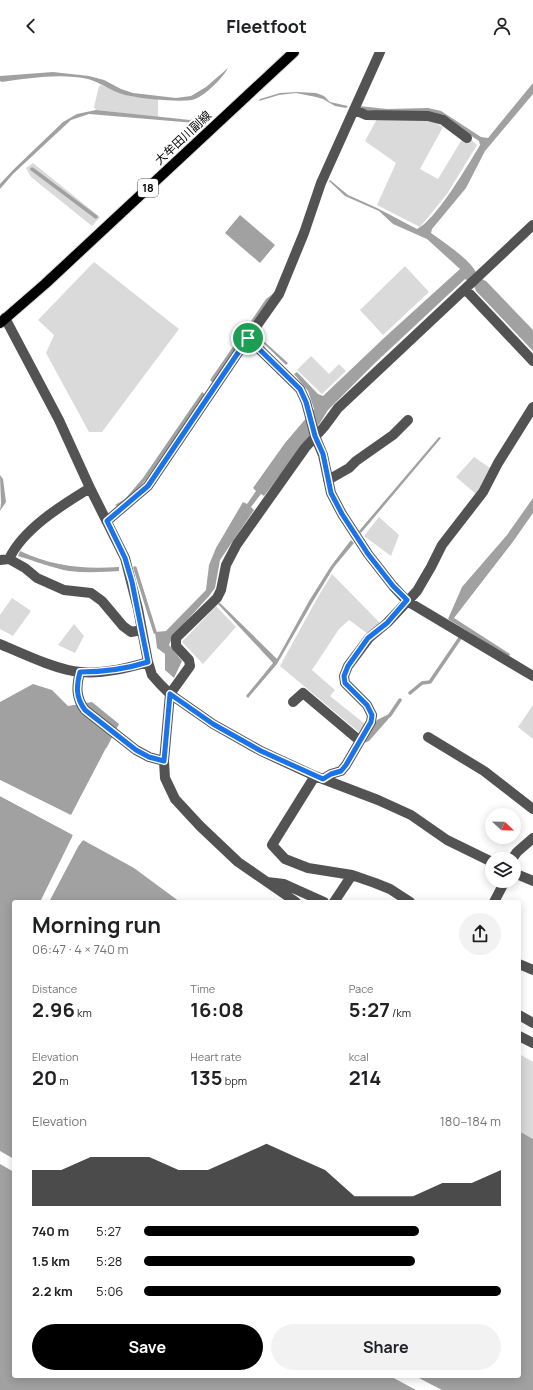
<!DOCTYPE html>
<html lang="en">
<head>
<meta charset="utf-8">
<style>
  :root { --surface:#fff; --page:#f2f2f2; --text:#202124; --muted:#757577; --accent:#000 }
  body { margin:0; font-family:Manrope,"Noto Sans JP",sans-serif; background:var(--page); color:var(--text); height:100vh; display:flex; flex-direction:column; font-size:15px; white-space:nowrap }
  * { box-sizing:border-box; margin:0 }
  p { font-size:13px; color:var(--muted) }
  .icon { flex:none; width:22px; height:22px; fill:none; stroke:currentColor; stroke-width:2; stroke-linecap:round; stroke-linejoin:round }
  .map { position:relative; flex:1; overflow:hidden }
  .drawer { position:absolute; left:12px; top:848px; width:509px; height:478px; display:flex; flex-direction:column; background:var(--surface); border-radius:4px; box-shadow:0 2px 10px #0003 }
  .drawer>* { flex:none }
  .needle { width:26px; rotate:112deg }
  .fabs { position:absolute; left:485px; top:756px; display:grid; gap:8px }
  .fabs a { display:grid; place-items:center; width:36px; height:36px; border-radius:50%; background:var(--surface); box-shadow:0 2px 10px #0003; font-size:20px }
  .pin { position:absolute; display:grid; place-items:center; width:34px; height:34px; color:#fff; margin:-17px; border:2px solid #fff; border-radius:50%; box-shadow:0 1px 4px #0007 }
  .round { display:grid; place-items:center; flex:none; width:42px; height:42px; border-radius:21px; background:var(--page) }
  .summary { display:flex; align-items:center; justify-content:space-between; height:68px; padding:0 20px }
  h1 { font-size:22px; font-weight:700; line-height:30px }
  .metrics { display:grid; grid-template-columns:repeat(3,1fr); gap:6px; height:68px; padding:4px 20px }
  .metrics div { display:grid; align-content:center }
  .metrics b { font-size:20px; font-weight:700 }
  .metrics small { font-size:11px; font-weight:400 }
  .metrics p { font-size:11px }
  .chart { height:112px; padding:8px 20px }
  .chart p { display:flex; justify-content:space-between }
  .chart svg { width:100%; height:72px; margin-top:4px; fill:var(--accent); opacity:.7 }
  .action { display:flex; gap:8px; margin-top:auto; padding:8px 20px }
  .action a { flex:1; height:46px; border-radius:24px; background:var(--accent); color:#fff; font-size:16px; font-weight:700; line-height:46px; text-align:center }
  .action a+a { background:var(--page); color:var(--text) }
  ul { padding:0 20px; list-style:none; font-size:13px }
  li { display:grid; grid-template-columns:64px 48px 1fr; align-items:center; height:30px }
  li i { height:10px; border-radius:5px; background:var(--accent) }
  header { display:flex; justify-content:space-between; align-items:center; height:52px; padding:0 20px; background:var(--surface); font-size:18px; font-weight:700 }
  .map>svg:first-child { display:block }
  .green { fill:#dadada }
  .water { fill:#a1a1a1 }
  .pier { fill:#fff }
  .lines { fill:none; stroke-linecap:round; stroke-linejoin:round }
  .stream { stroke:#a1a1a1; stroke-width:3.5 }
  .major-casing { stroke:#dbdbdb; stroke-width:12 }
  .minor { stroke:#535353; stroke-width:10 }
  .major { stroke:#000; stroke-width:10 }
  .route-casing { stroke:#fff; stroke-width:8 }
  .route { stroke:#1a73e8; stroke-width:5 }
  .labels { text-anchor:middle; stroke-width:4; stroke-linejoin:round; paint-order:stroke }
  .shield { fill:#fff; stroke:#4c4c4c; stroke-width:1 }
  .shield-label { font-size:11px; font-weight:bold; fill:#000 }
  .street-label { font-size:12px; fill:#000; stroke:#fff }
</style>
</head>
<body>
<header><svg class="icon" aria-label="back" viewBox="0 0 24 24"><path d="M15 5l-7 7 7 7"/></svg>Fleetfoot<svg class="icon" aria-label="person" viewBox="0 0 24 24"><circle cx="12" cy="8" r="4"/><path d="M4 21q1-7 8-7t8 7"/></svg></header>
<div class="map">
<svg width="533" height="1338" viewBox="0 0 533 1338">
  <rect width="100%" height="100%" fill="#fff"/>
  <path class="green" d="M101 33 130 44 158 47V65L96 58 94 55 99 34Z
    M377 67 429 68 443 75 420 117 438 127 461 89 466 83 477 93 447 142 420 175 377 153 396 111 365 89Z
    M33 111 100 165 92 174 31 125 26 116Z
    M94 210 179 277 102 380H89L46 301 54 283 38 268Z
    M405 214 429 240 383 283 360 258Z
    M311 304 329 322 339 312 346 319 322 342 297 318Z
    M474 405 490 416 476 442 456 425Z
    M379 465 399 483 391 504 364 484Z
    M332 522 381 572 368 582 349 568 339 577 312 618 335 638 330 644 365 672 361 682 280 614 319 543Z
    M12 546 31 559 13 584 0 577V563Z
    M216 554 236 575 203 612 182 590Z
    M74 572 84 584 75 601 58 593Z
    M533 653V687L518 675Z
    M519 1002 533 1010V1087L519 1079Z"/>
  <path class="water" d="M228 16C222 27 204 45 192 48 179 50 144 47 130 44 115 42 102 31 88 27 63 21 27 26 2 30L0 29V24L53 20 89 24 104 28 121 37 133 41 176 46 191 44 206 35Z
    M533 31V42L485 99 466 136 432 177 431 181C445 191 460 201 471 213 476 219 479 227 486 229L533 278V299L476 239C475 234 470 229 465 227L376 310 328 358 320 371 264 444 261 442 251 455 254 458 220 508 215 536 209 544 173 584 169 593 182 609 174 626 165 618V602L157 596 155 580 166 579 206 538 209 513 216 496 243 450 247 452 256 439 253 436 285 391 314 357 308 339 294 322 297 320 318 342 323 344 384 286 460 217 427 187 393 172 379 159 345 144 329 129 330 128 348 143 377 156 417 177C436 168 468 113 480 93L479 89 440 63 382 60 359 57V54L387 57 428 56 441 59 481 85 488 86Z
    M297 40 316 41 324 44 330 50 348 54 346 56 335 54 323 47 316 45 296 41 279 43 259 49 260 47 280 41Z
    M96 58 190 68 199 65 200 69 195 71 89 62 71 68 13 122 0 137V132L13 118 63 70 77 62Z
    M240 163 275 193 260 211 225 181Z
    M274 241 247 281 245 278 266 247Z
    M257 283 288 311 286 313 256 284Z
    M239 286 242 288 213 331 210 328Z
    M202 340 205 342 146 428 127 448 117 454 115 453 125 447 143 426Z
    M439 385 441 386 361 481 359 479Z
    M0 423 3 427 6 450 0 459 1 451Z
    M533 446V461L512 491 454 566 510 602 509 605 448 567 462 535 507 483Z
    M351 488 354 491 334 515 312 551 277 612 248 646 246 644 273 611 218 552 220 551 277 607 309 549 331 514Z
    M20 499C55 515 82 517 119 515V519C103 520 86 521 69 519 52 516 35 509 18 504Z
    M33 632 52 638 68 654 92 650 119 672 71 764 0 728V650Z
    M389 662 391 664 369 689 364 691 377 668Z
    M0 744 73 783 71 789 79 793 83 788 134 816 180 850H14V1324H519V1079L533 1087V1338H0Z"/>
  <path class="pier" d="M106 696 108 697 71 765 0 730V728L71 763Z
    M0 742 75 781V783L73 788 79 791 82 787H84L79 793 49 850H40L73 783 0 744Z
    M0 1099 14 1107V1120L0 1112Z
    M390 1324H415L442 1338H416Z"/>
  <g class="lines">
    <path class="stream" d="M32 117 96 165
      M135 516 155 580
      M410 641 422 631 430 630 460 586
      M390 663 400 648"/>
    <defs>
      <path id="major" d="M0 271 45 232 294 0"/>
    </defs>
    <use href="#major" class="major-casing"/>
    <path class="minor" d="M355 58 366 63 428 64 443 68 467 86
      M465 237 533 309
      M5 266 59 368 90 436 125 506 138 557 148 610 152 623 160 632 170 642 213 672 261 699 315 724 378 748 411 763 447 788 492 810
      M248 286 300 337 306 350 315 384 323 403 331 441 342 462 368 502 393 534 407 549 533 624
      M328 428 349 416 356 409 393 383 408 368
      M107 469 148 434 248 286 279 242 304 181 321 131 380 0
      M9 507 25 516 37 526 64 538 91 541 102 549 123 574 131 580 142 578
      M0 508 9 507C23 477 62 453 90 436
      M0 592C21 601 59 619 81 620 102 622 128 616 148 610
      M80 620C76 635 76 646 85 658L136 698 149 705 164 709
      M293 650 303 641 360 689
      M428 685 484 719 533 757
      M315 724 272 793 285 807 308 816 352 823 375 831 390 837 410 850
      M323 727 331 722 341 719 346 713 371 670 372 663 367 653 345 631 344 624 348 614 369 586 387 571 417 539 431 515 442 493 483 440 498 411 533 355
      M512 807 517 800 533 786
      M514 821 533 829
      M267 830 284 832 324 850
      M296 850 238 810 200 774 175 747 165 726 164 709 170 642 190 614 189 608 176 594V586L217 546 221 538 226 513 237 492 305 396 324 375 338 356 533 173
      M334 850 352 823
      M494 850 505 829
      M519 912 533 918
      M519 963 533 971
      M519 984 533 991"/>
    <use href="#major" class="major"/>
  </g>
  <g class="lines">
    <defs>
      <path id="route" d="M248 286 300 337 306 350 315 384 323 402 331 441 342 462 368 502 393 534 407 548 387 571 368 586 348 614 344 624 345 631 367 653 372 663 371 670 346 713 341 719 331 722 323 727 261 699 213 672 170 642 164 709 149 705 136 698 85 658C76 646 76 635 80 620 102 620 126 617 148 610L132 530 125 506 107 469 148 434Z"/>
    </defs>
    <use href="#route" class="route-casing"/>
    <use href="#route" class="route"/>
  </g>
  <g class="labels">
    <rect class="shield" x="138" y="127" width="20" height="18" rx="3"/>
    <g class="shield-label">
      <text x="148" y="140">18</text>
    </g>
    <g class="street-label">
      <text transform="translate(183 86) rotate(-43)" y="4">大牟田川副線</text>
    </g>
  </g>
</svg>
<div class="fabs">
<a><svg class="needle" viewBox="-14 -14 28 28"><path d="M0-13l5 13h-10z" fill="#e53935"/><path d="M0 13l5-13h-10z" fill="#757577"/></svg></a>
<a><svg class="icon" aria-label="layers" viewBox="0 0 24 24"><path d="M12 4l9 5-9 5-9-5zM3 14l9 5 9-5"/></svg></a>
</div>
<div class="pin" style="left:248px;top:286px;background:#1e9e55"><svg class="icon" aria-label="arrive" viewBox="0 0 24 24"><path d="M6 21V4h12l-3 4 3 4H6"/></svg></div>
<section class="drawer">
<div class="summary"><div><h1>Morning run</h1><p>06:47 · 4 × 740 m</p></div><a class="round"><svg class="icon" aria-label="share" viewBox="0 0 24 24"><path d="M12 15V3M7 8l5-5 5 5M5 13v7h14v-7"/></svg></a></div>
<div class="metrics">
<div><p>Distance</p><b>2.96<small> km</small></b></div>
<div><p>Time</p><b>16:08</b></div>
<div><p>Pace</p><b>5:27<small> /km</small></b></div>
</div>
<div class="metrics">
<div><p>Elevation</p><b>20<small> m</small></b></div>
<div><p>Heart rate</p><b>135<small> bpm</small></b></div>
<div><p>kcal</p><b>214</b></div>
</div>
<div class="chart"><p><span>Elevation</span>180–184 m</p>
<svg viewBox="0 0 160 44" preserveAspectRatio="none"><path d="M0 44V22L10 22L20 14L30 14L40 14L50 22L60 22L70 14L80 6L90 14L100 22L110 38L120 38L130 38L140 30L150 30L160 22V44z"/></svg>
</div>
<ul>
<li><b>740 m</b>5:27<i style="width:77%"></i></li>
<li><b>1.5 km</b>5:28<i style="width:76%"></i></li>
<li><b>2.2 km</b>5:06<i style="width:100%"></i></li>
</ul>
<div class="action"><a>Save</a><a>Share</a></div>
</section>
</div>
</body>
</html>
